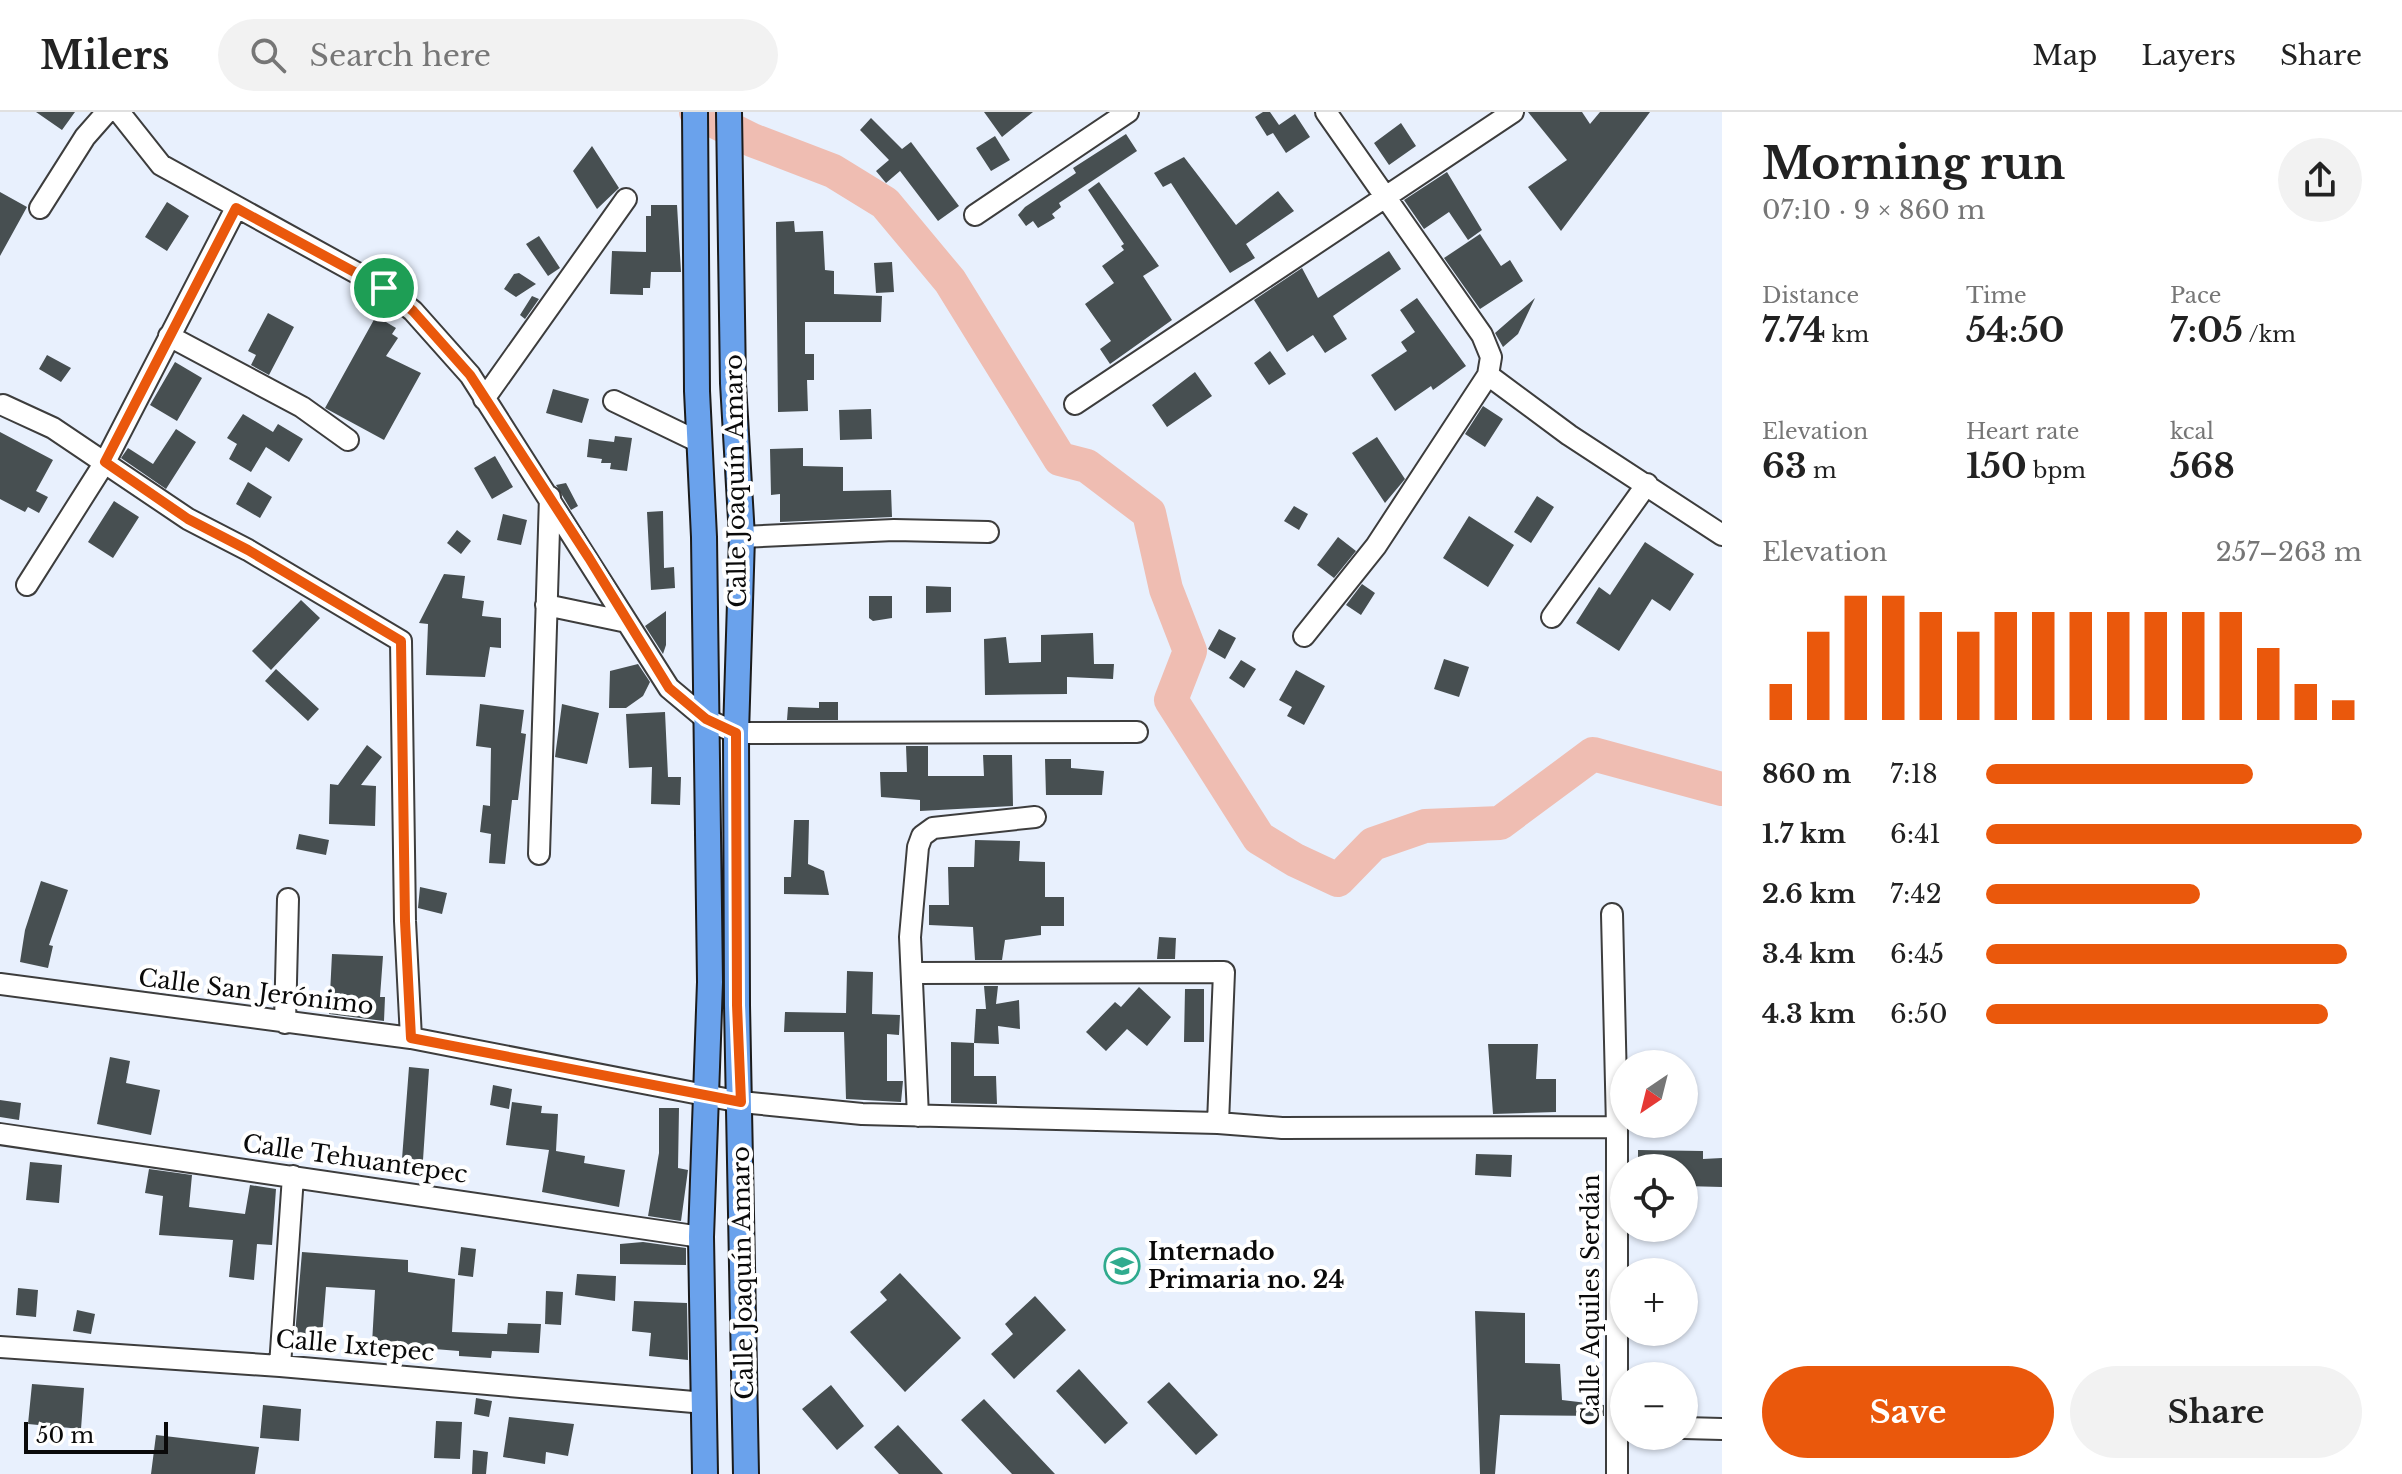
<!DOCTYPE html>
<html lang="en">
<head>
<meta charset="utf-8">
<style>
  :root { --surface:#fff; --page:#f2f2f2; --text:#222; --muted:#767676; --line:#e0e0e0; --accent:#ea580c }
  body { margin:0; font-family:"Libre Baskerville",serif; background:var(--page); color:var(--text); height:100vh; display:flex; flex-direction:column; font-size:30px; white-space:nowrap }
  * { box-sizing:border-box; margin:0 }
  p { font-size:26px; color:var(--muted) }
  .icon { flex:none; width:44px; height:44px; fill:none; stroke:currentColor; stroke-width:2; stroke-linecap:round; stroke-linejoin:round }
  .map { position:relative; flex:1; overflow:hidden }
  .drawer { display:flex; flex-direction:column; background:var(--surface); width:680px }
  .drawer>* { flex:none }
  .needle { width:52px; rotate:215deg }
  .tools { position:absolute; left:1610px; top:938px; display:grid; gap:16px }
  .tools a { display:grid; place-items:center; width:88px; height:88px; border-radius:50%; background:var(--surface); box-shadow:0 2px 6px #0004; font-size:40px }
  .scale { position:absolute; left:24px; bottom:20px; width:144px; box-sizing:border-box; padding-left:8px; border:4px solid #0a0a0a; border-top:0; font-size:22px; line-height:28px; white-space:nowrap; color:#0a0a0a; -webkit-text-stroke:6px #fff; paint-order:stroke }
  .pin { position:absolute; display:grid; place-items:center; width:68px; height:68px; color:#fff; margin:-34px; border:4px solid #fff; border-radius:50%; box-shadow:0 2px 8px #0007 }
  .round { display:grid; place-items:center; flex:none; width:84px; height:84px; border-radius:42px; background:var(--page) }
  .summary { display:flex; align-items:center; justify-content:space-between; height:136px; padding:0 40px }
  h1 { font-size:44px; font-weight:700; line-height:60px }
  .stats { display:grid; grid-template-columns:repeat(3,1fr); gap:12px; height:136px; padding:8px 40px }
  .stats div { display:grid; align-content:center }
  .stats b { font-size:34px; font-weight:700 }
  .stats small { font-size:22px; font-weight:400 }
  .stats p { font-size:22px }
  .chart { height:224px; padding:16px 40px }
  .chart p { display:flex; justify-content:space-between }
  .chart svg { width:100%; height:144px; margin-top:8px; stroke:var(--accent); stroke-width:6 }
  .button { display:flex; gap:16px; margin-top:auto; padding:16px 40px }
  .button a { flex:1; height:92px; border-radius:48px; background:var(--accent); color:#fff; font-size:32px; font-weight:700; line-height:92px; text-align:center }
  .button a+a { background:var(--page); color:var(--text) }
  ul { padding:0 40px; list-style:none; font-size:26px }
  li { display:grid; grid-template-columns:128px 96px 1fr; align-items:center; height:60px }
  li i { height:20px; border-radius:10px; background:var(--accent) }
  header { display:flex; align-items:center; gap:48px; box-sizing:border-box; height:112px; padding:0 40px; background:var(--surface); border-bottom:2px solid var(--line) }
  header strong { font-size:38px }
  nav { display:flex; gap:44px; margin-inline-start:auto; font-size:28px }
  .search { width:560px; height:72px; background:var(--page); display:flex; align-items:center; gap:20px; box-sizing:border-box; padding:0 28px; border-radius:44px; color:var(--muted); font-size:30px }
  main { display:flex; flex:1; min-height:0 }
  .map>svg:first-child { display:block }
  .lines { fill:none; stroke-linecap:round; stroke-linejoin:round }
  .river { stroke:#efbdb2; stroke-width:34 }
  .building { fill:#474f51 }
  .minor-casing { stroke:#3d3d3d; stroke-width:24 }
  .major-casing { stroke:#1b1b1b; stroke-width:28 }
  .minor { stroke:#fff; stroke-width:20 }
  .major { stroke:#6aa2ec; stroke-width:24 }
  .route-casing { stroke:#fff; stroke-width:16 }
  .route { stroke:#ea580c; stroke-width:10 }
  .labels { text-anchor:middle; stroke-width:8; stroke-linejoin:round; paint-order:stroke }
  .street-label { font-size:24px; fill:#0a0a0a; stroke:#fff }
  .poi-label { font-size:24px; font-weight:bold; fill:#0a0a0a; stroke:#fff; text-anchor:start }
</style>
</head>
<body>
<header>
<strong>Milers</strong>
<div class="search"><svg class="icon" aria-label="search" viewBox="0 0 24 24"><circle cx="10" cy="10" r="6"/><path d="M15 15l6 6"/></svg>Search here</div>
<nav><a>Map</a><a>Layers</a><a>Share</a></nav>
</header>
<main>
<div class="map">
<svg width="1722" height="1362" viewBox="0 0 1722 1362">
  <rect width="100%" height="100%" fill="#e8f0fd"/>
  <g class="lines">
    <path class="river" d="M696 0 752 28 833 59 885 91 950 169 1060 347 1087 354 1149 401 1166 477 1190 539 1171 588 1259 726 1295 748 1338 768 1373 732 1425 714 1500 711 1593 642 1722 677"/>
  </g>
  <path class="building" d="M36 0H75L62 18Z
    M984 0H1033L1002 25Z
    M1263 0H1270L1279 13 1295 2 1310 25 1286 41 1273 21 1267 24 1255 5Z
    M1528 0H1582L1590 12 1600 0H1650L1561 119 1528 75 1567 48Z
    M871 6 902 37 911 30 959 94 938 109 900 59 886 71 876 59 889 48 860 18Z
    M1401 11 1416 34 1389 53 1374 31Z
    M1126 22 1137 39 1059 91 1061 95 1052 102 1055 106 1038 116 1033 109 1026 114 1018 103 1025 95 1076 61 1073 56Z
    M995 24 1010 48 991 59 976 36Z
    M592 34 619 76 597 97 573 59Z
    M1184 45 1236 113 1278 79 1294 99 1246 132 1255 146 1230 161 1171 71 1163 75 1154 61Z
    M1447 60 1482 118 1468 128 1449 100 1424 117 1404 88Z
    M1099 70 1159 154 1143 164 1172 208 1110 252 1100 237 1111 229 1085 192 1114 171 1102 154 1124 138 1121 134 1124 132 1088 78Z
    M0 80 27 95 0 144Z
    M167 90 189 104 167 139 145 125Z
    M651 93H677L681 160H651L650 176H643V183L610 182 612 139 646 140V104H651Z
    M794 109 795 120 823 119 825 158 834 159V182L882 184 881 210H805V242H814V268H807L808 299 778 300 776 110Z
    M1480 122 1501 154 1510 148 1523 169 1480 197 1444 146Z
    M539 124 560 156 548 164 526 132Z
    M1389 139 1401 157 1333 204 1347 227 1325 241 1313 223 1287 240 1254 188 1302 156 1318 186Z
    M892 150 894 180 876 181 874 151Z
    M519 161 536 172 516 185 504 177 514 162Z
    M532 184 539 187 525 207 520 203Z
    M1417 186 1466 254 1433 278 1431 274 1395 299 1371 263 1407 239 1401 230 1415 220 1400 198Z
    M1535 186 1518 222 1503 235 1495 221Z
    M268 201 294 215 269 263 251 253 256 243 248 239Z
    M376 204 396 216 392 222 398 226 386 244 421 261 384 328 325 296Z
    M1270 239 1286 262 1269 273 1254 251Z
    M47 243 71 256 61 270 39 257Z
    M175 250 202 266 177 309 150 293Z
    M1195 260 1212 284 1167 315 1152 293Z
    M553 277 589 287 582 311 546 301Z
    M1483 294 1503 307 1485 335 1465 322Z
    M871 297 872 327 840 328 839 298Z
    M243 302 273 320 278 312 303 327 289 350 266 335 251 360 229 347 237 332 227 326Z
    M176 317 196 330 166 377 121 346 128 336 153 352Z
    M0 320 53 348 36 379 48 385 39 401 28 395 25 400 0 387Z
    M615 324 632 326 627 359 610 357 611 351H601L602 347 587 345 589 327 614 330Z
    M1377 325 1405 367 1385 391 1352 341Z
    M803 336V354L843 355V379L891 378 892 405 780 410V382L771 383 770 337Z
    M495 344 513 375 492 387 474 356Z
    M248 370 272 385 260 406 236 392Z
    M566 371 578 394 571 398 556 373Z
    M1537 384 1554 395 1531 431 1514 420Z
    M114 389 139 405 113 446 88 430Z
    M1294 394 1308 402 1299 418 1284 409Z
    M663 399 664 456 674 455 675 476 651 478 647 400Z
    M503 402 527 408 521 433 497 428Z
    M1469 404 1514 433 1488 475 1443 446Z
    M457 418 471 429 461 442 447 431Z
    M1338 425 1356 439 1334 466 1317 453Z
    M1645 430 1694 462 1670 499 1652 487 1619 539 1576 511 1599 475 1610 483Z
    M444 462 465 464 462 486 484 489 482 504 501 506V536L490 535 485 565 426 563 428 512 419 511Z
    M1362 472 1375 481 1361 503 1346 493Z
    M926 474 951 475V500L926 501Z
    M869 484H892V506L873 509 869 506Z
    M301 488 320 506 271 558 252 539Z
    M666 499V533L663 542 645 514Z
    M1219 517 1236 526 1225 547 1208 537Z
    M1093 521 1094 552H1114L1113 567 1067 565V582L985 583 984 527 1006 525 1009 551 1041 550V523Z
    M1444 547 1469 555 1459 585 1434 577Z
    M1241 548 1256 557 1244 576 1229 566Z
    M638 552 650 570 643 584 626 596H609L610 559Z
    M276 557 319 597 308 609 265 569Z
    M1296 558 1325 574 1304 613 1287 604 1292 595 1279 588Z
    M819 590H838V608H787L788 595 819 596Z
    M480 592 524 598 521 621 526 622 518 688H512L505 752 489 751 491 722 480 720 483 693 490 694 491 636 476 634Z
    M562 592 599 601 587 652 555 645Z
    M665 600 668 665H681L680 693 651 692 652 655 629 656 626 602Z
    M367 633 382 645 361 673 376 674 375 714 329 712 330 672 338 673Z
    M906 634H928V664H984L983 643H1012L1013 694 920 699V688L881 685 880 660H907Z
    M1045 647H1071V656L1104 659 1102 683H1046Z
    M794 708H809L808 752 824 759 829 783 784 782V765H791Z
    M299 722 329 728 326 743 296 737Z
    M975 728 1020 729 1019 749 1045 750V785H1064V814H1041V823L1005 828 1002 848H975L973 815 929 813V793H949L948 755H974Z
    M41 769 68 778 49 833 53 834 48 856 20 850 25 818Z
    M420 775 447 781 442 802 418 796Z
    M1159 825 1176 826 1175 847H1157Z
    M332 842 383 844 380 885H385L384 909 329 902Z
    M847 859 873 860 872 902 900 903 899 923 887 922V969H903L901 990 846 987 844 920H784L785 900 846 901Z
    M984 874H998L996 892 1019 888 1020 917 998 914 999 932 974 931 976 897H986Z
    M1139 875 1171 905 1147 934 1127 917 1106 939 1086 920 1115 890 1121 895Z
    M1185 877H1204V930H1184Z
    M951 930 974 931V964H996L997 992 951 991Z
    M1488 932H1538L1536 967H1556V1000L1493 1002Z
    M110 945 130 949 126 971 160 978 151 1023 97 1012Z
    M409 955 429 957 423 1048 402 1047Z
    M493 973 512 977 509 997 490 993Z
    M0 988 21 991 19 1008 0 1005Z
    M512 990 542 994 541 1001 558 1002 556 1039 585 1044 584 1051 625 1058 619 1095 542 1080 549 1038 506 1033Z
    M659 996H679L678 1056 688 1058 681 1109 648 1104 659 1041Z
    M1638 1038 1703 1039V1047L1722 1046V1075L1684 1074V1056H1638Z
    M1476 1042 1512 1043 1511 1065 1475 1063Z
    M30 1050 62 1053 59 1091 26 1088Z
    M149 1057 192 1063 189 1095 245 1102 250 1073 276 1077 272 1133 257 1132 254 1168 229 1165 233 1128 159 1123 163 1084 145 1081Z
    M643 1130 686 1136V1153L620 1152V1132Z
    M461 1135 476 1137 473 1165 458 1163Z
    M302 1140 408 1148V1160L455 1167 452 1220 507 1222 508 1211 541 1212 539 1241 492 1239 491 1246 459 1244V1239L372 1232 375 1178 326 1175 321 1237 294 1235Z
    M900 1161 961 1226 905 1280 850 1220 887 1188 880 1180Z
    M577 1162 616 1164 615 1189 575 1183Z
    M18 1176 38 1178 36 1205 16 1203Z
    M546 1179 563 1180 561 1213 545 1212Z
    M1035 1184 1066 1218 1014 1267 991 1242 1013 1222 1005 1212Z
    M634 1189 687 1191 688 1248 649 1244 651 1221 632 1219Z
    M77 1198 95 1202 91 1222 73 1219Z
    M1475 1199 1525 1201V1251L1560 1252 1562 1288 1604 1293V1304L1500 1303 1495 1362H1480Z
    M1079 1257 1128 1311 1105 1332 1056 1279Z
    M1169 1270 1218 1323 1196 1343 1147 1290Z
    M32 1272 84 1276 81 1317 28 1312Z
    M831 1273 864 1314 837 1338 802 1297Z
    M476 1286 492 1289 489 1305 474 1302Z
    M984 1287 1055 1362H1012L961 1308Z
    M263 1293 301 1297 299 1329 260 1326Z
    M509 1305 574 1312 568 1344 546 1340 545 1352 503 1345Z
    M436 1309 462 1310 460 1347 434 1346Z
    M898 1313 943 1362H899L874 1335Z
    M156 1323 259 1335 255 1362H151Z
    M473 1338 488 1340 486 1362H472Z"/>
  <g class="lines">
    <defs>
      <path id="minor" d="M119 0 161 53 384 176 413 199 470 263 669 576 706 607 736 621 1137 620
        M1326 0 1482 223 1491 245 1488 263 1569 323 1722 423
        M40 96 85 25 107 0
        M975 103 1128 0
        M169 224 302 295 348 328
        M484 287 626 87
        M614 289 699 330
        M1075 292 1513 0
        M3 293 53 316 188 407 248 438 401 529 405 809 411 926
        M742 425 894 418 988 420
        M27 473 105 350 236 96
        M546 493 627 510
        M1552 505 1647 372
        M1304 524 1376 434 1488 263
        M539 742 550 385
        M1612 802 1617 1015V1362
        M912 861 1224 860 1218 1011
        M0 872 411 926 741 990 862 1002 1218 1011 1282 1016 1617 1015
        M285 911 288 787
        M918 1004 910 825 918 735 922 724 933 716 1035 705
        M0 1022 701 1125
        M0 1235 280 1254 705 1291
        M280 1254 293 1064
        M1684 1316 1722 1317"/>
      <path id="major" d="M695 0 697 279 704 425 710 870 701 1125 705 1362
        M729 0 733 271 742 425 736 621 737 893 746 1362"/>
    </defs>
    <use href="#minor" class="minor-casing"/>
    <use href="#major" class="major-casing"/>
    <use href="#minor" class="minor"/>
    <use href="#major" class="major"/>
  </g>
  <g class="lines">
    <defs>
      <path id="route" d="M236 96 384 176 413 199 470 263 589 446 669 576 706 607 736 621 737 893 741 990 411 926 405 809 401 529 248 438 188 407 105 350Z"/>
    </defs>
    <use href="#route" class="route-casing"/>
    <use href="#route" class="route"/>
  </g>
  <defs>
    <symbol id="school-ring" viewBox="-11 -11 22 22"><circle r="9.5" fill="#fff" stroke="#30ab8e" stroke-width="1.5"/><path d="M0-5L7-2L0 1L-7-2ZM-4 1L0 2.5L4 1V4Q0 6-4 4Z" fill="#30ab8e"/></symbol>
  </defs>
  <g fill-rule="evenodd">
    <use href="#school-ring" x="1102" y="1134" width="40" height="40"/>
  </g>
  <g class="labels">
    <g class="street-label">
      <text transform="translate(736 369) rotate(-91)" y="8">Calle Joaquín Amaro</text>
      <text transform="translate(256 880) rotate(7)" y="8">Calle San Jerónimo</text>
      <text transform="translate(355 1047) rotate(8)" y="8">Calle Tehuantepec</text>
      <text transform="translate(743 1161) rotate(-91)" y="8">Calle Joaquín Amaro</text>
      <text transform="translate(1591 1188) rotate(-90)" y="8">Calle Aquiles Serdán</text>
      <text transform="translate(355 1234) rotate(5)" y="8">Calle Ixtepec</text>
    </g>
    <g class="poi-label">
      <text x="1148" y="1148">Internado<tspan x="1148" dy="28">Primaria no. 24</tspan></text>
    </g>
  </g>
</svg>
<div class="tools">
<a><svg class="needle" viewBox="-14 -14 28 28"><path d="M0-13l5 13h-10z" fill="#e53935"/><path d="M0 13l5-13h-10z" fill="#767676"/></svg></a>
<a><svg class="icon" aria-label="locate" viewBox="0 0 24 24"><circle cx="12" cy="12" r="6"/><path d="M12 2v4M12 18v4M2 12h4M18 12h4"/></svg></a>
<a>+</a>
<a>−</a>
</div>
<div class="scale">50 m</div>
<div class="pin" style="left:384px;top:176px;background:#1e9e55"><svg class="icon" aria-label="arrive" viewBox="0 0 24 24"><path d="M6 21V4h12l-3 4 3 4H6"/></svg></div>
</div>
<section class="drawer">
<div class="summary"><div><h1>Morning run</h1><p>07:10 · 9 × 860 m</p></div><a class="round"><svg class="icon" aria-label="share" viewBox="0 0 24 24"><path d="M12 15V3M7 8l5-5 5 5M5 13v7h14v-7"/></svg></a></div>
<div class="stats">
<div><p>Distance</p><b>7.74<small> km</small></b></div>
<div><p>Time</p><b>54:50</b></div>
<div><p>Pace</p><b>7:05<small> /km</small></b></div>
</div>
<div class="stats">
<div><p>Elevation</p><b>63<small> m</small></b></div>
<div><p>Heart rate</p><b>150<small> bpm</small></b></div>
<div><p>kcal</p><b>568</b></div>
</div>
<div class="chart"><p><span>Elevation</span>257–263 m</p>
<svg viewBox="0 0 160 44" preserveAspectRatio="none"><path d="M5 44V33M15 44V17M25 44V6M35 44V6M45 44V11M55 44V17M65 44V11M75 44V11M85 44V11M95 44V11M105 44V11M115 44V11M125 44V11M135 44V22M145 44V33M155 44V38"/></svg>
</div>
<ul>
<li><b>860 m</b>7:18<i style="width:71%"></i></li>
<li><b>1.7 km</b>6:41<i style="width:100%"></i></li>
<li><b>2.6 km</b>7:42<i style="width:57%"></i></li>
<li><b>3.4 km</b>6:45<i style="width:96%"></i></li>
<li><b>4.3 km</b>6:50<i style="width:91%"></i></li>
</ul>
<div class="button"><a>Save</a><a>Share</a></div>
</section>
</main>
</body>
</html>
